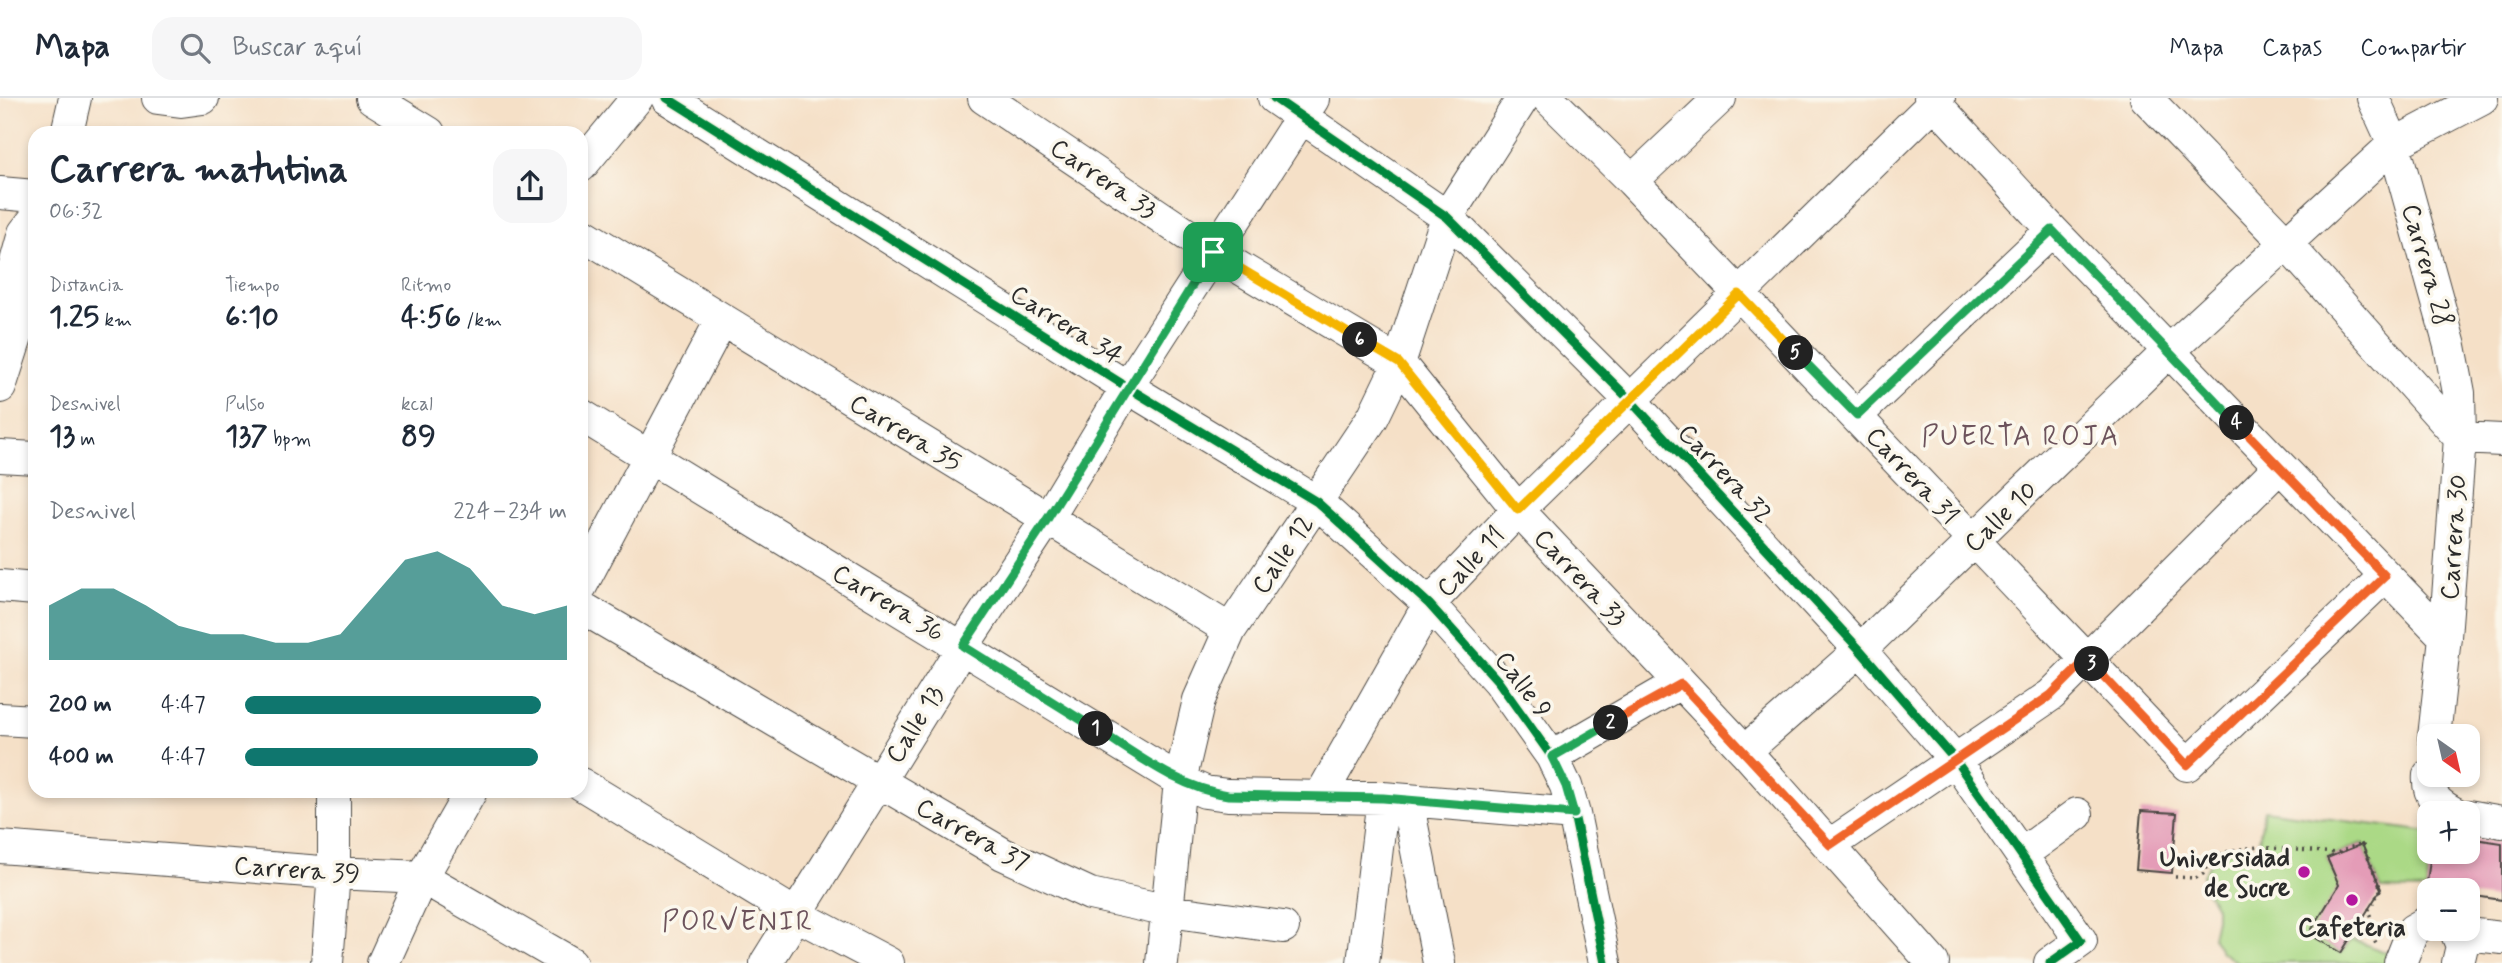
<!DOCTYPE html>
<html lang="es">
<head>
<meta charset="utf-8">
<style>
  :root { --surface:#fff; --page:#f6f6f7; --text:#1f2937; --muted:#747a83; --line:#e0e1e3; --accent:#0f766e }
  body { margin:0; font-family:Mynerve,sans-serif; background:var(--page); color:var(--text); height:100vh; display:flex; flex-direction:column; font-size:26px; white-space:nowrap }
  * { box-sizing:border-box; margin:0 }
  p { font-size:23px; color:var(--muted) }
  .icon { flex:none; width:38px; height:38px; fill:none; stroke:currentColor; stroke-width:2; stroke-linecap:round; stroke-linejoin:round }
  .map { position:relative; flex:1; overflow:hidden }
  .panel { position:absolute; left:28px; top:28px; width:560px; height:672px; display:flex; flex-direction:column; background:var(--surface); border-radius:21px; box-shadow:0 4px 10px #0003 }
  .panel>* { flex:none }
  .needle { width:46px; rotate:146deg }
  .controls { position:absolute; left:2417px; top:626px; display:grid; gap:14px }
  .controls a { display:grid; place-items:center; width:63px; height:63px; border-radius:14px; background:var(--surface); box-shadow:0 4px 10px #0003; font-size:35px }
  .pin { position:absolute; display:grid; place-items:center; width:60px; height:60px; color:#fff; margin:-30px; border-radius:14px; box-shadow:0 4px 10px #0006 }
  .km { position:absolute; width:35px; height:35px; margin:-18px; border-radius:50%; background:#222; color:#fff; font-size:19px; line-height:35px; text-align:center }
  .round { display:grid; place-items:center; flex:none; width:74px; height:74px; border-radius:21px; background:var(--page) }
  .head { display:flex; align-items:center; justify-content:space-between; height:119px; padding:0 21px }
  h1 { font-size:38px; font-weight:700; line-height:52px }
  .figures { display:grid; grid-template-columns:repeat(3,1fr); gap:10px; height:119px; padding:7px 21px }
  .figures div { display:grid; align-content:center }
  .figures b { font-size:30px; font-weight:700 }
  .figures small { font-size:19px; font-weight:400 }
  .figures p { font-size:19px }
  .chart { height:196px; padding:14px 21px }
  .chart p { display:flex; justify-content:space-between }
  .chart svg { width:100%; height:126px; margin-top:7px; fill:var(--accent); opacity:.7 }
  ul { padding:0 21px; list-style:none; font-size:23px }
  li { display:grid; grid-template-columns:112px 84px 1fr; align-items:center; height:52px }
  li i { height:18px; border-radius:9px; background:var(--accent) }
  header { display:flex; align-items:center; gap:42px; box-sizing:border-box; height:98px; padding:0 35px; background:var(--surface); border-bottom:2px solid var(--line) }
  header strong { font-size:33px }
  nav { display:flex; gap:38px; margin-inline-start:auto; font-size:24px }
  .search { width:490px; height:63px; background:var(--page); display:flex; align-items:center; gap:18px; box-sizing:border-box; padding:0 24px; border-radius:21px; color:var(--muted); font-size:26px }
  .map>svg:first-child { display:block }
  .green { fill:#abd986; stroke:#6b8258; stroke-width:2 }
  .building { fill:#e49cb7 }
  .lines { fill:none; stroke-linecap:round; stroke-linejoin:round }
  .minor-casing { stroke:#494642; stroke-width:34 }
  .path { stroke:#494642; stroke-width:3.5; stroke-dasharray:2 5; stroke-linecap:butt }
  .minor { stroke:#fff; stroke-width:32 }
  .cycleway-casing { stroke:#fbf7ec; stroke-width:13 }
  .cycleway { stroke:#00873e; stroke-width:9 }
  .split-1-casing { stroke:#fff; stroke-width:14 }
  .split-2-casing { stroke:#fff; stroke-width:14 }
  .split-3-casing { stroke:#fff; stroke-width:14 }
  .split-4-casing { stroke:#fff; stroke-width:14 }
  .split-5-casing { stroke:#fff; stroke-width:14 }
  .split-6-casing { stroke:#fff; stroke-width:14 }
  .split-7-casing { stroke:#fff; stroke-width:14 }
  .split-1 { stroke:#22a559; stroke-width:9 }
  .split-2 { stroke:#22a559; stroke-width:9 }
  .split-3 { stroke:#f0652b; stroke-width:9 }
  .split-4 { stroke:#f0652b; stroke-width:9 }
  .split-5 { stroke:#22a559; stroke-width:9 }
  .split-6 { stroke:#f5b400; stroke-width:9 }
  .split-7 { stroke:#f5b400; stroke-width:9 }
  .poi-dot { fill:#b5179e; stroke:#fbf7ec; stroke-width:2.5 }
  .labels { text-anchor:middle; stroke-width:7; stroke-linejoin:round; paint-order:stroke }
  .street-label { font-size:26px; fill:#2b2b2b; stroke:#fbf7ec }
  .poi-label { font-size:26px; font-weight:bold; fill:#2b2b2b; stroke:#fbf7ec; text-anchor:end }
  .neighbourhood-label { font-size:28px; letter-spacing:2px; fill:#6c535c; stroke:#fbf7ec }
</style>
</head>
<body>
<header>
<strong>Mapa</strong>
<div class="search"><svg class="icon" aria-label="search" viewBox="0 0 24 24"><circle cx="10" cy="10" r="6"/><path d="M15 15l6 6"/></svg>Buscar aquí</div>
<nav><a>Mapa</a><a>Capas</a><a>Compartir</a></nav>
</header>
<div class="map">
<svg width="2502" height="865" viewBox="0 0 2502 865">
  <rect width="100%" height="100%" fill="#fbf7ec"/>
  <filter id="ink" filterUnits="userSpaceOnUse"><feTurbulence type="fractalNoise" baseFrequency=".0143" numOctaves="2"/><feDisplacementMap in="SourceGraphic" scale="14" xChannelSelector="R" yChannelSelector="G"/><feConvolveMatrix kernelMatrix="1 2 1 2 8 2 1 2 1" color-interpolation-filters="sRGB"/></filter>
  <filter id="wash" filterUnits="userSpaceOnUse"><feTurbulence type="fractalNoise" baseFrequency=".00686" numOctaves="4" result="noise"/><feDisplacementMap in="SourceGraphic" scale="28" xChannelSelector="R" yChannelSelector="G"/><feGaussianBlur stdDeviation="1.57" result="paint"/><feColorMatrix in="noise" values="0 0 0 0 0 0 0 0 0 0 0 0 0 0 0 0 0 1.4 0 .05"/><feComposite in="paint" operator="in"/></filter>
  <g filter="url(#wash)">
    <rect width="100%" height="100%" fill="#f5e0c7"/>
    <path class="green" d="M2264 712 2429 734V754H2431L2426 792 2381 791 2362 745 2327 760 2340 787 2310 836 2341 855 2351 841 2390 856 2400 865H2239L2221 854 2212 839 2216 821V809L2203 787V776L2215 758 2224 754 2258 749Z"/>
    <g id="blocks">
      <path class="building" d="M2141 713 2177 715 2172 775 2136 772Z
        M2468 740 2502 745V802L2468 797V793L2426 792 2431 754H2468Z
        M2362 746 2381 791 2341 855 2309 836 2339 787 2327 760Z"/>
    </g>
  </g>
  <g filter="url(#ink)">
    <use href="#blocks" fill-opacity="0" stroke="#494642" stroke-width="2"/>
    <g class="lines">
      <defs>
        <path id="minor" d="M158 0 181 3 203 0
          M372 0 429 35
          M667 0 1127 289 1317 404 1429 506 1498 583 1552 659 1566 688 1574 716 1605 865
          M984 0 1213 154 1399 265 1518 412 1745 653 1933 865
          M1274 0 1447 119 1630 302 1860 552 1956 663 2081 843 2050 865
          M1548 0 1632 83 2187 667 2385 478
          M1930 0 2052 132 2445 539
          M2146 0 2286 145 2460 340
          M2373 0 2394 46 2450 248 2459 295 2460 340 2445 539 2434 639
          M67 35 75 0
          M581 68 637 0
          M1632 83 1720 0
          M0 95 35 98
          M581 135 1230 532
          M0 222 24 135 35 121
          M0 289 35 180
          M581 317 1180 683 1205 694 1228 697 1383 700 1574 716
          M1857 317 2052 132
          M2460 340 2502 342
          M0 358 35 360
          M0 488 35 491
          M581 488 721 223
          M581 509 1003 756 1090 796 1169 813 1283 829
          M0 621 35 623
          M1745 653 1860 552 2169 253 2394 46 2482 0
          M1552 659 1680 585
          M2429 677C2427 699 2439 707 2456 716
          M581 686 795 816 888 865
          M1320 699 1429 506 1518 412 1939 0
          M1407 702 1439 865
          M2468 718 2502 724
          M1830 747 2051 597 2279 369
          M0 749 334 775 422 779 571 865
          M2022 756 2077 716
          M2455 831 2462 848 2458 865
          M2458 835 2502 840
          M327 865 334 775V693
          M383 865 422 779 471 693
          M766 865 963 548 1048 420 1127 289 1313 1
          M1162 865 1180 683 1199 602 1230 532 1373 319 1399 265 1447 119 1523 0
          M1363 865 1383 700
          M2400 865 2413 832 2429 823"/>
      </defs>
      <use href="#minor" class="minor-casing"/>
      <path class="path" d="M2175 779 2196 780 2203 776 2215 758 2233 752 2258 749 2337 755 2362 745 2381 791 2368 813C2375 824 2369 837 2378 849"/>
      <use href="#minor" class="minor"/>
      <defs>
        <path id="cycleway" d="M667 0 1127 289 1317 404 1429 506 1498 583 1552 659 1566 688 1574 716 1605 865
          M1274 0 1447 119 1630 302 1860 552 1956 663 2081 843 2050 865"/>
      </defs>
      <use href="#cycleway" class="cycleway-casing"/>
      <use href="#cycleway" class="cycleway"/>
    </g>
  </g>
  <g class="lines" filter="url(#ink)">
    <defs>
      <path id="split-1" d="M1096 631 963 548 1048 420 1213 154"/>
      <path id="split-2" d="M1096 631C1138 657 1179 690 1228 697L1383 700 1574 716 1566 688 1552 659 1611 625"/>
      <path id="split-3" d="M1611 625 1681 586 1830 747 2051 597 2087 561 2092 566"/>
      <path id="split-4" d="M2092 566 2187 667 2385 478 2237 325"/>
      <path id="split-5" d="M1796 255 1857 317 2052 132 2237 325"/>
      <path id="split-6" d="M1360 242 1399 265 1518 412 1739 196 1796 255"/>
      <path id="split-7" d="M1213 154 1360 242"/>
    </defs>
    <use href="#split-1" class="split-1-casing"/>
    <use href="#split-2" class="split-2-casing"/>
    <use href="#split-3" class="split-3-casing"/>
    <use href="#split-4" class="split-4-casing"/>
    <use href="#split-5" class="split-5-casing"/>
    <use href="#split-6" class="split-6-casing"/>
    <use href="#split-7" class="split-7-casing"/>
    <use href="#split-1" class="split-1"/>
    <use href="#split-2" class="split-2"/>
    <use href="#split-3" class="split-3"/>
    <use href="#split-4" class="split-4"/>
    <use href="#split-5" class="split-5"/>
    <use href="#split-6" class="split-6"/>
    <use href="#split-7" class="split-7"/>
  </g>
  <g class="poi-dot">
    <circle cx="2304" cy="774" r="7"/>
    <circle cx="2352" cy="802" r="7"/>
  </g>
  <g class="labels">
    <g class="street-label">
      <text transform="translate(1104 80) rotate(34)" y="9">Carrera 33</text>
      <text transform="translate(2428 167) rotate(74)" y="9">Carrera 28</text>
      <text transform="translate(1067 226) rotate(32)" y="9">Carrera 34</text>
      <text transform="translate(906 334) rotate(31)" y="9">Carrera 35</text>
      <text transform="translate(1726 375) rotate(47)" y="9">Carrera 32</text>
      <text transform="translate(1913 377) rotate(47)" y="9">Carrera 31</text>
      <text transform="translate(2000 418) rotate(-44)" y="9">Calle 10</text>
      <text transform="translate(2453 439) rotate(-86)" y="9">Carrera 30</text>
      <text transform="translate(1282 456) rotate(-56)" y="9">Calle 12</text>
      <text transform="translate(1470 463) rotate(-47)" y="9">Calle 11</text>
      <text transform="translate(1581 479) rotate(47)" y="9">Carrera 33</text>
      <text transform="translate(889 504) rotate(31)" y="9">Carrera 36</text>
      <text transform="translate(1524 586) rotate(53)" y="9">Calle 9</text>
      <text transform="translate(914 626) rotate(-58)" y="9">Calle 13</text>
      <text transform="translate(973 736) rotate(29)" y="9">Carrera 37</text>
      <text transform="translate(297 771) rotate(4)" y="9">Carrera 39</text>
    </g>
    <g class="poi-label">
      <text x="2290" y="768">Universidad<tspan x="2290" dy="30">de Sucre</tspan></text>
      <text x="2352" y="838" text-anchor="middle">Cafeteria</text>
    </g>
    <g class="neighbourhood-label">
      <text x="2021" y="347">PUERTA ROJA</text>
      <text x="738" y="832">PORVENIR</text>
    </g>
  </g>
</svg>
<div class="controls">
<a><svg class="needle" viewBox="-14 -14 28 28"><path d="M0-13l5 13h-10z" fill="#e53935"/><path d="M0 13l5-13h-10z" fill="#747a83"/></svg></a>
<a>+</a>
<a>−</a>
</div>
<div class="pin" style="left:1213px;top:154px;background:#1e9e55"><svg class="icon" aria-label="arrive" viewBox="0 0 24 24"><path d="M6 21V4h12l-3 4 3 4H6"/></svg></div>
<b class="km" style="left:1096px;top:631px">1</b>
<b class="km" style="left:1611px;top:625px">2</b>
<b class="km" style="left:2092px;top:566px">3</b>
<b class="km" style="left:2237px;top:325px">4</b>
<b class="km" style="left:1796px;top:255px">5</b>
<b class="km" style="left:1360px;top:242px">6</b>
<section class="panel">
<div class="head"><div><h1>Carrera matutina</h1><p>06:32</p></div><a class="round"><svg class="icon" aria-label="share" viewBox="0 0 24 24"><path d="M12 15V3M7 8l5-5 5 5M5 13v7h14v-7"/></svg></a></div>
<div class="figures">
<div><p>Distancia</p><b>1.25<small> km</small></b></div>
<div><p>Tiempo</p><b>6:10</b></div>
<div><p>Ritmo</p><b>4:56<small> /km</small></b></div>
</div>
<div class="figures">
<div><p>Desnivel</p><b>13<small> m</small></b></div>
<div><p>Pulso</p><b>137<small> bpm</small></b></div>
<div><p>kcal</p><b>89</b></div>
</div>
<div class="chart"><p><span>Desnivel</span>224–234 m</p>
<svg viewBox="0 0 160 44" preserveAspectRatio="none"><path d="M0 44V25L10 19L20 19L30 25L40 32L50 35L60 35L70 38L80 38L90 35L100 22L110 9L120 6L130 12L140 25L150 28L160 25V44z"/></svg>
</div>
<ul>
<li><b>200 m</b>4:47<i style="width:92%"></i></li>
<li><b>400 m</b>4:47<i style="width:91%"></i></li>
</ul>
</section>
</div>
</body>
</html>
